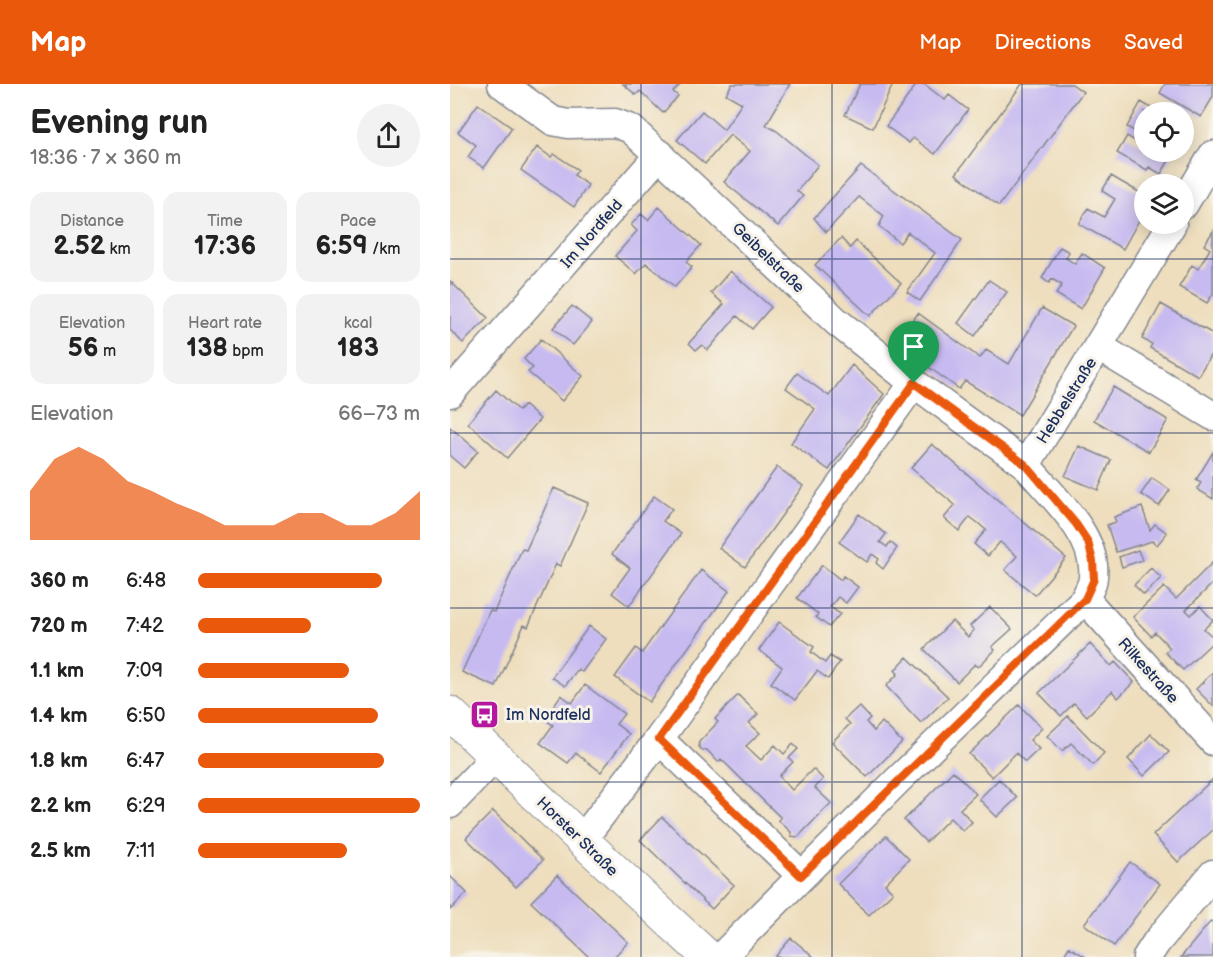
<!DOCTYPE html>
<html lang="en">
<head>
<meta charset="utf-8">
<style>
  :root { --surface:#fff; --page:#f2f2f2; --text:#222; --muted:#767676; --accent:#ea580c }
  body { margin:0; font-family:"Balsamiq Sans",sans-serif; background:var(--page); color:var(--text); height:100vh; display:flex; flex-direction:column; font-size:22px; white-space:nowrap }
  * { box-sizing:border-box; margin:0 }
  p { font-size:20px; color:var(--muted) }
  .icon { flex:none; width:33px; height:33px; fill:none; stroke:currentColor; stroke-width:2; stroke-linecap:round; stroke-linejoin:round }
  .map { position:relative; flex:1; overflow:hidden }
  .drawer { display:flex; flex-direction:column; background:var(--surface); width:450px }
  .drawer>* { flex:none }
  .tools { position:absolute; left:684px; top:18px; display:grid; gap:12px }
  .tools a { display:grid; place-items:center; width:60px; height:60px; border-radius:50%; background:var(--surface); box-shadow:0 3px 15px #0003; font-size:30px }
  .pin { position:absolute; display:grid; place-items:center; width:51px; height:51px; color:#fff; margin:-62px -26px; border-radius:50% 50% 50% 0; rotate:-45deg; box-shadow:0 0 6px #0007 }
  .pin .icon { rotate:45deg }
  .round { display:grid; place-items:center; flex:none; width:63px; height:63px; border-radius:32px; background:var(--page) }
  .summary { display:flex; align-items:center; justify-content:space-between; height:102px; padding:0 30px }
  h1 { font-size:33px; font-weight:600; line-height:45px }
  .stats { display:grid; grid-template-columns:repeat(3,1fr); gap:9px; height:102px; padding:6px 30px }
  .stats div { display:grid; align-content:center; border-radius:15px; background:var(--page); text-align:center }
  .stats b { font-size:26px; font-weight:600 }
  .stats small { font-size:16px; font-weight:400 }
  .stats p { font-size:16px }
  .chart { height:168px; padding:12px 30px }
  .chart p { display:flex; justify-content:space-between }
  .chart svg { width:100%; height:108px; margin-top:6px; fill:var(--accent); opacity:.7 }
  ul { padding:0 30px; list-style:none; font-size:20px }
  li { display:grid; grid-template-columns:96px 72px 1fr; align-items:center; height:45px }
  li i { height:15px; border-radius:8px; background:var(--accent) }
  header { display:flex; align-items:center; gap:36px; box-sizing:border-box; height:84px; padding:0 30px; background:var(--accent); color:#fff }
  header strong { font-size:28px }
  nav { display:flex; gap:33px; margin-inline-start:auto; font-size:21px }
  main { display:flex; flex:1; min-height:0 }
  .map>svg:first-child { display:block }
  .building { fill:#c6baf1 }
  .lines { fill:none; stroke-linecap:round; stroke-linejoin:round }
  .minor-casing { stroke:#84868e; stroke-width:31 }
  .tertiary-casing { stroke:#84868e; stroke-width:35 }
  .minor { stroke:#fff; stroke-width:28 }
  .tertiary { stroke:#fff; stroke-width:33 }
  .route-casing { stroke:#fff; stroke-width:12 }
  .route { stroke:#ea580c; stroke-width:8 }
  .grid { fill:none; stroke:#1b2f5e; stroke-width:1.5; stroke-opacity:0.55 }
  .labels { text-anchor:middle; stroke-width:6; stroke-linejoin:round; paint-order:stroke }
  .street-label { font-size:16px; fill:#1b2f5e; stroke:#f7f3e8 }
  .poi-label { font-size:16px; fill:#1b2f5e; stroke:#f7f3e8; text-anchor:start }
</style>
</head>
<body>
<header>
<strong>Map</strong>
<nav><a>Map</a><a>Directions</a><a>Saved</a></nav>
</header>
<main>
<section class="drawer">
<div class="summary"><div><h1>Evening run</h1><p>18:36 · 7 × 360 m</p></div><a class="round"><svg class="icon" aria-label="share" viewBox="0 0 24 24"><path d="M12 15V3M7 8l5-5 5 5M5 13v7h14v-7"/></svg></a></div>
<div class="stats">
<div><p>Distance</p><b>2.52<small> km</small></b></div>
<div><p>Time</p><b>17:36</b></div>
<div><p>Pace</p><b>6:59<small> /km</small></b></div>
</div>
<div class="stats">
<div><p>Elevation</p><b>56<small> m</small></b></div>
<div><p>Heart rate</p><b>138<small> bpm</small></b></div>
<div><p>kcal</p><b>183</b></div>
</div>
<div class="chart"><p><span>Elevation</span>66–73 m</p>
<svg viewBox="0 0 160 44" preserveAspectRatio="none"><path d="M0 44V24L10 11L20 6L30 11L40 20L50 24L60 29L70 33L80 38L90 38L100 38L110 33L120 33L130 38L140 38L150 33L160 24V44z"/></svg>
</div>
<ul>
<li><b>360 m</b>6:48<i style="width:83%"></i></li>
<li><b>720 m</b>7:42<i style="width:51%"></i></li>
<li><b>1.1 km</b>7:09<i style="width:68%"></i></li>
<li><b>1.4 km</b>6:50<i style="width:81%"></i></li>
<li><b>1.8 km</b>6:47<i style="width:84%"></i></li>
<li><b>2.2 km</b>6:29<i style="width:100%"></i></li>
<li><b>2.5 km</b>7:11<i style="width:67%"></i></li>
</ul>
</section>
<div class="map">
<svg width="763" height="873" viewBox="0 0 763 873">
  <rect width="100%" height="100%" fill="#f7f3e8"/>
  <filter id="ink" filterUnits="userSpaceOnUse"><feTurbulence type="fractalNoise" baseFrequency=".0167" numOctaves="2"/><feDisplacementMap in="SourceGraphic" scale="12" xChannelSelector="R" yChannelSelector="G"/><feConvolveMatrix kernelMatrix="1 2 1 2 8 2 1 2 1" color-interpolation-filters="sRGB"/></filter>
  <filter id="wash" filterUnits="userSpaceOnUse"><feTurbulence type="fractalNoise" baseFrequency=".008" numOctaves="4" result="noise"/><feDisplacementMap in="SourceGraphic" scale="24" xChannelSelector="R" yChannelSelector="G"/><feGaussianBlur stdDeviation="1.35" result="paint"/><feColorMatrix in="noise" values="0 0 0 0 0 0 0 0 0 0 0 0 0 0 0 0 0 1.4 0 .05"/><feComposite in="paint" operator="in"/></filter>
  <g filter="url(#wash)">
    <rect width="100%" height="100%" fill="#eedebd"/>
    <g id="blocks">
      <path class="building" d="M173 0H231L223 8 228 12 213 29 190 7 186 11Z
        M282 0H340L316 41 327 47 368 81 347 107 353 112 328 142 274 98 300 67 280 51 255 80 227 56 252 27 274 46 292 19 276 10Z
        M410 0H443L423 44 395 31Z
        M467 0H474L495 16 499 11 518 26 485 70 463 54 459 59 436 42Z
        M572 0H622L633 8 549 122 506 90Z
        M715 0H763V13L751 33 710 9Z
        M691 18 708 28H694V53L677 43Z
        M28 20 62 44 34 84 18 73 26 61 8 48Z
        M677 52 691 61 694 54V68H724L711 90 699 83 697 86 667 69Z
        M87 63 101 73 104 70 128 86 124 91 138 101 124 123 71 86Z
        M411 82 512 156 470 217 457 208 485 169 458 148 450 159 429 142 434 132 409 113 376 148 364 134Z
        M661 92 694 111V127L673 165 629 140 638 124 654 133 665 115 652 107Z
        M209 123 251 161 236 178 242 183 225 203 196 179 186 190 165 172 187 147 181 141 191 130 198 136Z
        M763 147V210L757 219 729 203 742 181 748 185 760 165 754 161Z
        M391 154 400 164 406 157 451 199 420 232 365 181Z
        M610 163 619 168 616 174 625 180 632 169 655 184 631 225 606 210 612 201 602 195 599 199 592 194Z
        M280 187 321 223 302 245 287 232 258 266 252 261 246 266 239 259 274 220 261 209Z
        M539 196 557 208 525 252 508 239Z
        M0 197 38 234 13 259 0 246Z
        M711 220 763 250V267L748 292 700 264 702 260 692 255Z
        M122 222 142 238 123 261 103 244Z
        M592 224 623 242 570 331 515 297 509 305 447 260 468 229 530 274 536 266 559 280Z
        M91 255 133 292 112 317 78 288 83 284 74 275Z
        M402 281 434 310 379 386 341 359 365 325 336 304 347 289 379 312Z
        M663 303 718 336 699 368 644 336Z
        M46 306 69 327 74 321 90 335 57 374 18 339Z
        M0 343 28 367 14 384 0 372Z
        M482 360 616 474 585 511 555 486 567 472 550 458 538 472 524 460 536 446 528 439 520 433 509 447 494 434 505 421 461 384Z
        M629 362 661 376 648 406 615 392Z
        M763 368V415L747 405 751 399 746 396Z
        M327 383 353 402 295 483 269 464Z
        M702 394 720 406 709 422 691 410Z
        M104 404 138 419 110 482 106 480 78 543 74 541 46 603 12 588 40 526 44 528 72 465 76 466Z
        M204 412 222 425 213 437 231 450 179 522 162 509 180 484 162 470Z
        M692 423 700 446 705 440 717 449 707 461 702 457 666 468 657 441 666 438 664 433Z
        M409 430 436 450 430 458 437 463 440 458 447 464 433 485 426 479 429 475 422 470 417 478 389 458Z
        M688 466 692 476 672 483 669 473Z
        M763 478V499L736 526 741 531 750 522 763 536 754 545 763 553V558L733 586 715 568 720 564 705 548 701 552 683 533 714 503 726 515Z
        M372 481 391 496 393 492 408 503 396 519 388 513 380 523 390 530 379 543 366 533 368 530 347 514Z
        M701 484 711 494 694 511 684 501Z
        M251 486 279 507 199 618 165 593 186 564 192 569Z
        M540 523 562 545 542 563 545 566 528 583 525 580 507 598 474 565 502 537 518 553 524 546 520 542Z
        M329 538 364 563 361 568 375 579 380 572 390 578 378 595 367 587 345 616 321 599 332 583 309 566Z
        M139 542 156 555 132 588 128 585 115 602 102 593Z
        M640 560 661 582 665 578 684 598 668 614 662 607 637 632 624 619 611 632 589 609Z
        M457 573 498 613 471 639 436 602 448 590 445 586Z
        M763 588V622L746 605Z
        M135 601 174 630 166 640 179 650 151 688 126 669 118 679 90 659 103 641 94 635 111 611 122 619Z
        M288 611 308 630 299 639 310 649 296 662 311 676 325 661 334 670 343 660 348 665 339 674 343 678 329 692 342 706 363 685 373 695 365 704 381 719 348 753 341 752V748L328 736 331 734 271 675 268 678 257 666H252L249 663V658L268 638 265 635Z
        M569 621 592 644 580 656 589 665 575 678 566 669 542 693 519 670Z
        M409 622 420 634 416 638 424 647 432 638 452 658 417 693 382 658 400 640 395 635Z
        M618 632 654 669 643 681 621 659 612 667 597 652Z
        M701 650 719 668 694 692 678 675Z
        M503 687 526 710 510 725 522 738 513 747 500 734 476 758 454 736Z
        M549 695 567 714 547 733 529 715Z
        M763 695V746L728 778 703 751Z
        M43 727 93 776 66 803 16 754Z
        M212 733 284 801 262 825 190 756Z
        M436 752 459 775 435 800 443 808 419 831 388 800Z
        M680 778 710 800 664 862 634 840Z
        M107 791 178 858 164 873H139L81 818Z
        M0 792 17 809 0 826Z
        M761 837 763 839V873H731Z
        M341 854 364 873H325Z
        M619 863 636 873H613Z"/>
    </g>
  </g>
  <g filter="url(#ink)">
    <use href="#blocks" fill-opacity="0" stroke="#84868e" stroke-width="1.5"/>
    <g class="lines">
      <defs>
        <path id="minor" d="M52 0 103 37 118 40 165 39 181 45 387 238 464 299 576 381
          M734 120 763 71
          M649 263 763 332
          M0 309 210 70
          M635 515 763 657
          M209 655 351 791
          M0 720 46 672
          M132 756 209 655 464 299
          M271 873 447 697 635 515C638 508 643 500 643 493 648 451 600 411 576 381L722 140
          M697 873 706 859 763 790"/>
        <path id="tertiary" d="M0 629 132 756 258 873"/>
      </defs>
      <use href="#minor" class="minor-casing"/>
      <use href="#tertiary" class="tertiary-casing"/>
      <use href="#minor" class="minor"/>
      <use href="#tertiary" class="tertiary"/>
    </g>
  </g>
  <g class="lines" filter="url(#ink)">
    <defs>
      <path id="route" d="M464 299 576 381 626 440 638 458 643 477 644 495 635 515 351 792 209 655Z"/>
    </defs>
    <use href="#route" class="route-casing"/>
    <use href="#route" class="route"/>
  </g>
  <path class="grid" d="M191 0V873M382 0V873M572 0V873M0 175H763M0 349H763M0 524H763M0 698H763"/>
  <defs>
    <symbol id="bus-square" viewBox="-11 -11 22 22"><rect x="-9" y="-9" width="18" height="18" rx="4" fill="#b5179e" stroke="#f7f3e8"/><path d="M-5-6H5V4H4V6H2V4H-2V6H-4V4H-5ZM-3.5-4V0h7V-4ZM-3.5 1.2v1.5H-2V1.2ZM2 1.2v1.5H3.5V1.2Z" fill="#fff"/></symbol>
  </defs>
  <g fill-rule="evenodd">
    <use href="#bus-square" x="18" y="614" width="33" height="33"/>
  </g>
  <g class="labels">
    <g class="street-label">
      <text transform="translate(141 149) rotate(-49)" y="6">Im Nordfeld</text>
      <text transform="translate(319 173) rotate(44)" y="6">Geibelstraße</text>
      <text transform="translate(616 316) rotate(-58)" y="6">Hebbelstraße</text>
      <text transform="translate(699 586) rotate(48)" y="6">Rilkestraße</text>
      <text transform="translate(128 752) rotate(44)" y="6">Horster Straße</text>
    </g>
    <g class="poi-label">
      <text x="56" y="636">Im Nordfeld</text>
    </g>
  </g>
</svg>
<div class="tools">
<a><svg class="icon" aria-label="locate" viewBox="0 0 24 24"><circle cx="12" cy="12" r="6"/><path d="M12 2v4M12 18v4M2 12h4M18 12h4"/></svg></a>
<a><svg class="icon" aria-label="layers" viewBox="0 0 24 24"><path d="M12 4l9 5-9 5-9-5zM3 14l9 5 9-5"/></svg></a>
</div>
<div class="pin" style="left:464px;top:299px;background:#1e9e55"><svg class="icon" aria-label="arrive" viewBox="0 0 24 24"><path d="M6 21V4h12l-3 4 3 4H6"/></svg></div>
</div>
</main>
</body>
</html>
